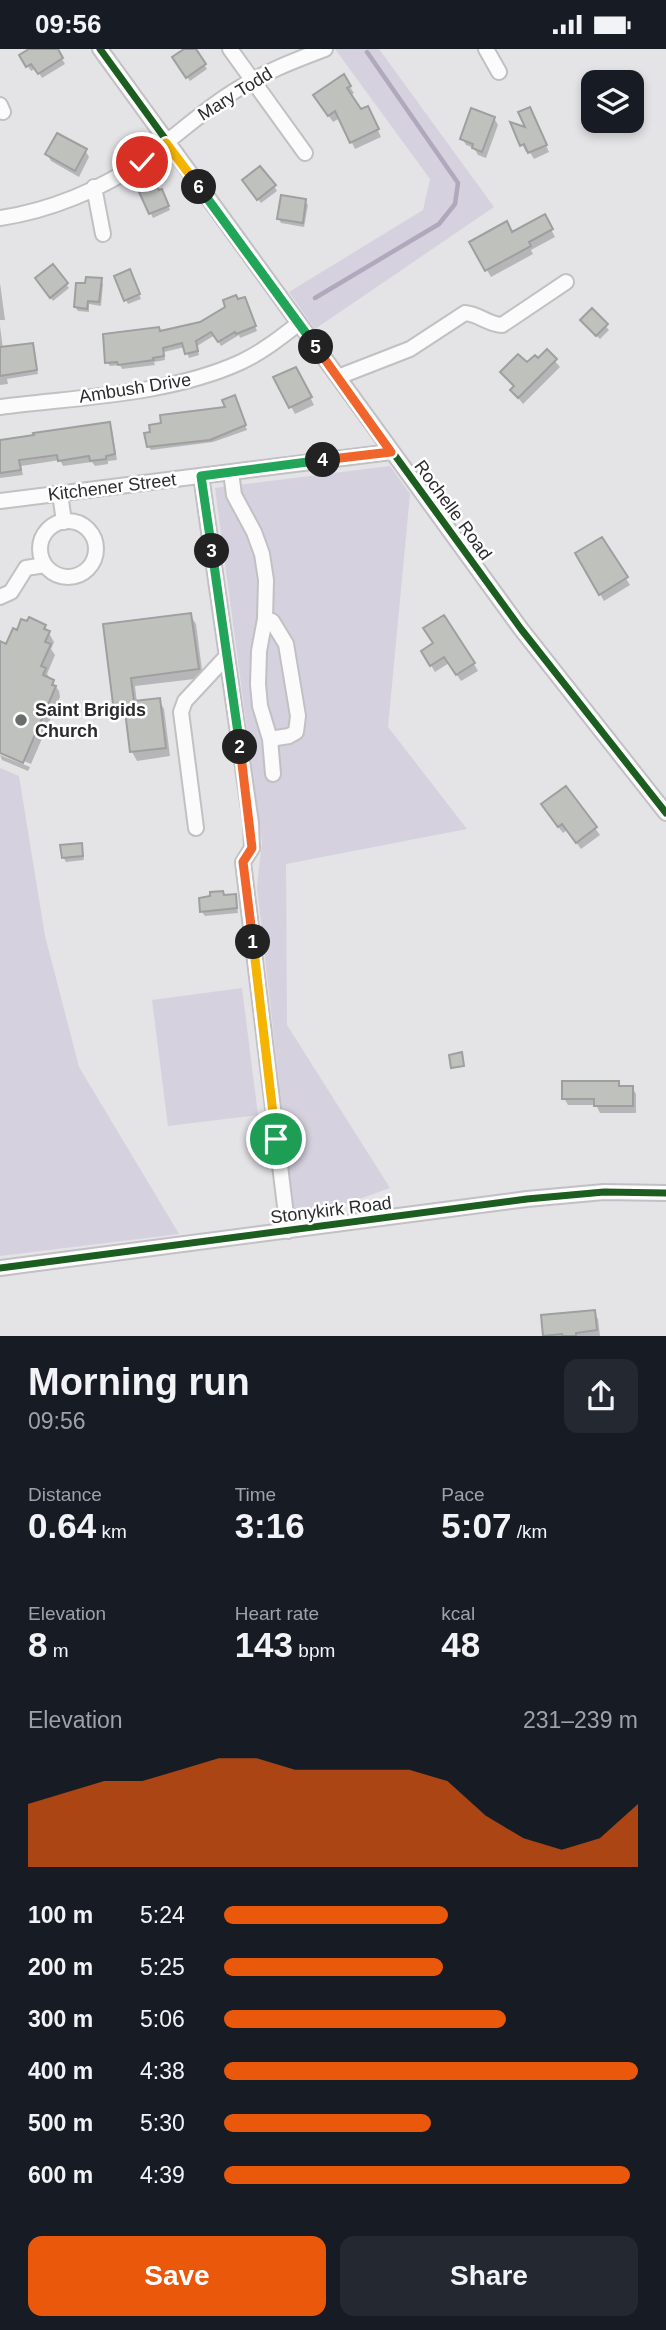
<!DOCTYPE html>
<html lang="en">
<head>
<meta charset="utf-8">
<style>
  :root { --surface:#171b24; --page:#242831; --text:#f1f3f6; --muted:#9ea1a6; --accent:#ea580c }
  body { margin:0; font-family:Arial,sans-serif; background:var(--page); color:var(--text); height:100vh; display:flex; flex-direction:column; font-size:26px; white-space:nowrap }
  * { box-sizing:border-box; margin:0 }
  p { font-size:23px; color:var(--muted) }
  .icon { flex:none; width:38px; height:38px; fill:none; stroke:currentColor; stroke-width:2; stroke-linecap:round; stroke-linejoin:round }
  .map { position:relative; height:1287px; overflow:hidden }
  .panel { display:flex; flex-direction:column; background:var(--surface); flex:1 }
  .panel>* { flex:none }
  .fabs { position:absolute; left:581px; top:21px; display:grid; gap:14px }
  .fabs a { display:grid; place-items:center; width:63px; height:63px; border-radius:14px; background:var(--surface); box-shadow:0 4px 10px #0003; font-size:35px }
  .pin { position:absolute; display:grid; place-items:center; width:60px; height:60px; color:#fff; margin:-30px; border:4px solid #fff; border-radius:50%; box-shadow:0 2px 7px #0007 }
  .km { position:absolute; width:35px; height:35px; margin:-18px; border-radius:50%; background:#222; color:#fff; font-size:19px; line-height:35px; text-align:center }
  .round { display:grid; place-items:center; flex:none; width:74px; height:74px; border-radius:14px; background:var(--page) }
  .overview { display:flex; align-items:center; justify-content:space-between; height:119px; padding:0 28px }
  h1 { font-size:38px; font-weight:700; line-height:52px }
  .metrics { display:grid; grid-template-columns:repeat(3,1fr); gap:10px; height:119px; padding:7px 28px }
  .metrics div { display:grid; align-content:center }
  .metrics b { font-size:35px; font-weight:700 }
  .metrics small { font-size:19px; font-weight:400 }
  .metrics p { font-size:19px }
  .chart { height:196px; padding:14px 28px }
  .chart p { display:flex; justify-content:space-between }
  .chart svg { width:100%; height:126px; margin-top:7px; fill:var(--accent); opacity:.7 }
  .primary-button { display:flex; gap:14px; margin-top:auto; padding:14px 28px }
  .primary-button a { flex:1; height:80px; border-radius:14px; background:var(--accent); color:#fff; font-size:28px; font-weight:700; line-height:80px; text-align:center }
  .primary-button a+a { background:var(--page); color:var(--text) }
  ul { padding:0 28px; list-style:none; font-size:23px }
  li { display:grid; grid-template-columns:112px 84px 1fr; align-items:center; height:52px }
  li i { height:18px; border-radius:9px; background:var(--accent) }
  .status { display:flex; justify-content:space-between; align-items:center; height:49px; padding:0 35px; background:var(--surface); direction:ltr }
  .status svg { height:19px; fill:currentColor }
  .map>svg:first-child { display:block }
  .green { fill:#d6d1de }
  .shadow { fill:#0003 }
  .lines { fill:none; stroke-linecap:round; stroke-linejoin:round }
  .stream { stroke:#b0a8bd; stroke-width:4.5 }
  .building { fill:#bec1bc; stroke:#9f9fa0; stroke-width:2 }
  .minor-casing { stroke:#c1c0c3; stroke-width:18 }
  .minor { stroke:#fbfbfb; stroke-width:14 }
  .cycleway-casing { stroke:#fff; stroke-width:11 }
  .cycleway { stroke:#1b5e20; stroke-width:7 }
  .split-1-casing { stroke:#fff; stroke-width:14 }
  .split-2-casing { stroke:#fff; stroke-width:14 }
  .split-3-casing { stroke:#fff; stroke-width:14 }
  .split-4-casing { stroke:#fff; stroke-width:14 }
  .split-5-casing { stroke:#fff; stroke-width:14 }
  .split-6-casing { stroke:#fff; stroke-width:14 }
  .split-7-casing { stroke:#fff; stroke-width:14 }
  .split-1 { stroke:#f5b400; stroke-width:9 }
  .split-2 { stroke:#f0652b; stroke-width:9 }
  .split-3 { stroke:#22a559; stroke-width:9 }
  .split-4 { stroke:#22a559; stroke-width:9 }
  .split-5 { stroke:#f0652b; stroke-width:9 }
  .split-6 { stroke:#22a559; stroke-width:9 }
  .split-7 { stroke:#f5b400; stroke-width:9 }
  .poi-dot { fill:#6c6b6e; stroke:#fff; stroke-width:2.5 }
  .labels { text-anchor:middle; stroke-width:5; stroke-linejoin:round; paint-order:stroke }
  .street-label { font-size:18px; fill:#2c2b2e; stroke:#fff }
  .poi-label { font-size:18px; font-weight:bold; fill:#2c2b2e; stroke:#fff; text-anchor:start }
</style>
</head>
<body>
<div class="status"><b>09:56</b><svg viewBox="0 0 49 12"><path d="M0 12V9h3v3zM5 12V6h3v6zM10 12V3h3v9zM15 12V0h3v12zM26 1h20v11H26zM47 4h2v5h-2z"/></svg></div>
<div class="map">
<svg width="666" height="1287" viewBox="0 0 666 1287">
  <rect width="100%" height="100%" fill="#e4e3e6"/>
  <path class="green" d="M335 0H379L494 158 315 280 289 243 423 161 430 130Z
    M390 417 410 445 388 678 467 780 286 815 287 976 390 1139 295 1173 257 838 262 793 215 439Z
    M0 719 19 727 45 887 79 1018 179 1185 0 1207Z
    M242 939 258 1066 168 1077 152 951Z"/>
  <path class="shadow" d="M30 0H56L65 15 42 29 36 19 31 22 21 7Z
    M187 0H194L207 20 190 32 174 8Z
    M343 28 354 44 350 47 361 63 371 66 381 88 355 100 340 69 333 73 319 53Z
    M533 67 549 103 534 110 529 102 526 103 513 76 528 81Z
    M494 69 498 76 486 109 478 106 474 99 466 96 462 89Z
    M85 101 89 108 79 128 51 112 47 105Z
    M246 135 274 137 277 142 261 154Z
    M141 144 164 146 170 161 153 169Z
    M305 152 308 156 304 178 281 174 279 170Z
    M544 167 555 188 531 201 533 205 491 228 471 194 512 185Z
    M131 227 141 250 128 255 126 251Z
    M101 231 103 235 101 257 89 255V263L78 262 75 258 87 236Z
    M0 234 5 271H0Z
    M39 234 66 235 69 239 53 252Z
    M238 252 246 254 257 282 240 289 239 286 221 297 215 286 197 297 199 306 189 309 185 298 164 303 165 311 154 313 155 316 122 320 120 316 110 317 107 313 161 284 201 274Z
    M592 261 609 281 600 290 585 275Z
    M0 277 3 300 32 296 38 325 7 330 8 335 0 336Z
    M547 303 560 318 523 355 512 341 515 338 503 323 538 311Z
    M296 320 314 356 295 365 276 329Z
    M237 353 247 381 213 393 151 401 148 397Z
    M109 375 112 381 117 411 108 412V415L95 417 92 413 63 417 60 411 21 417 23 426 0 429V392Z
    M601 490 630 536 604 552 577 505Z
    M190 566 196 575 203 629 135 637 137 654 159 651 164 660 170 707 137 712 132 703 126 663H120L115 654 105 577Z
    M45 577 54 593 51 600 55 606 47 625 59 642 60 648 31 715 0 702V594L7 597 18 583Z
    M423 603 474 615 478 622 461 632 449 614 435 623Z
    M0 706 30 718 28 722 2 711Z
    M566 739 600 786 581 800 567 781 563 784 547 763Z
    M81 796 84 811 66 813 63 808Z
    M235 847 238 864 205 867 202 863 201 850Z
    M618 1034 620 1038H632L636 1045V1064H600L596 1056H568L564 1049Z
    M594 1263 598 1270 600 1287H545L543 1268Z"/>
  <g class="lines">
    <path class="stream" d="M315 249 439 175 455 155 458 134 367 3"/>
  </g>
  <path class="building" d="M29 0H58L63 9 38 25 31 15 26 18 19 6Z
    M184 0H196L206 15 186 29 172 8Z
    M344 25 351 37 347 39 361 60 368 57 379 80 350 94 335 62 328 67 313 46Z
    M530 58 547 96 528 104 524 95 520 97 510 73 525 78 518 63Z
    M471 59 495 68 482 103 472 99 473 95 460 90Z
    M57 84 87 100 75 122 45 105Z
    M260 117 276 136 257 151 242 131Z
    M156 136 159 141 162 140 169 157 149 165 139 143Z
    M281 146 306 150 303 174 277 170Z
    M545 165 553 180 529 193 531 197 485 222 469 193 507 172 512 183Z
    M53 215 68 234 50 249 35 229Z
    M130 220 140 245 124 252 114 227Z
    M86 228 102 229 99 253 88 252 87 260 74 258 76 234H85Z
    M236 246 238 250 245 248 256 277 236 285 235 283 218 293 211 283 196 292 198 302 185 305 182 294 163 299 164 307 153 309 154 311 118 316 117 313 105 314 103 285 159 278 160 282 200 273 225 258 223 251Z
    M592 259 608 275 596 287 580 271Z
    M33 294 37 321 0 327V298Z
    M547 300 557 310 518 349 510 341 514 337 500 323 518 305 527 313 535 306 538 309Z
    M296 318 312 348 289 359 273 328Z
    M235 346 246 376 210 391 147 398 144 384 150 383 149 376 161 374 160 366 225 358 222 351Z
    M110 373 115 405 106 407V410L90 412 89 407 58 412 57 406 19 411 21 421 0 424V391L34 386 33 384Z
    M602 488 628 528 599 546 575 504Z
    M191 564 199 620 131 629 134 652 160 649 166 699 130 703 124 654 113 655 103 575Z
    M444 566 475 614 456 626 444 608 430 617 421 602 433 594 423 579Z
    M29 568 46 576 44 580 50 582 45 593 51 595 41 617 46 619 43 626 54 631 52 636 56 637 23 714 0 704V592L6 595 13 579 17 581 21 570 27 572Z
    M566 737 597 778 576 794 562 775 558 778 541 755Z
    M82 794 83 807 62 809 60 796Z
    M223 842 224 846 236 845 237 859 200 863 199 849 210 847V843Z
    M462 1003 464 1017 451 1019 449 1006Z
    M562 1032H619V1037H633V1057H594V1050H562Z
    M595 1261 597 1281 576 1284V1287H563L562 1285 543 1287 541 1266Z"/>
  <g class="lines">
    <defs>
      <path id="minor" d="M100 0 521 580 666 764
        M230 0 305 104
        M486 0 499 23
        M0 56 3 63
        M94 138 103 185
        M0 169C49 162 103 140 143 111 174 89 201 63 233 43 262 24 293 12 325 0
        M338 328 410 300 465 264C479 265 489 276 502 276L566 233
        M0 358C78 348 169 346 241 313 262 303 280 289 298 275
        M231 423 234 446 254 483 262 505 266 531 265 570 259 602 258 635 260 657 270 690 273 725
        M201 427 251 774 252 799 243 813 288 1182
        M60 444 64 473
        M0 452 391 403
        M40 500a28 28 0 1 1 56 0a28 28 0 1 1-56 0Z
        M0 548 11 543 26 519 45 516
        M265 570 272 572 286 595 298 667 296 683 289 687 270 690
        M196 779 181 663 185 652 226 608
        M0 1219 527 1150 604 1143 666 1144"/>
    </defs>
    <use href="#minor" class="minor-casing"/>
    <use href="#minor" class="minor"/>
    <defs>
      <path id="cycleway" d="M100 0 521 580 666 764
        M0 1219 527 1150 604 1143 666 1144"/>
    </defs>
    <use href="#cycleway" class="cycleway-casing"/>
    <use href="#cycleway" class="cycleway"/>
  </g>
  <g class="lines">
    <defs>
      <path id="split-1" d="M253 893 276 1090"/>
      <path id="split-2" d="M240 698 252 799 243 813 253 893"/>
      <path id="split-3" d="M212 502 240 698"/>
      <path id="split-4" d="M212 502 201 427 323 411"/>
      <path id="split-5" d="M316 298 391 403 323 411"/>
      <path id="split-6" d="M199 138 316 298"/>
      <path id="split-7" d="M142 113 166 94 199 138"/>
    </defs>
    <use href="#split-1" class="split-1-casing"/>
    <use href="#split-2" class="split-2-casing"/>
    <use href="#split-3" class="split-3-casing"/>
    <use href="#split-4" class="split-4-casing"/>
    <use href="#split-5" class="split-5-casing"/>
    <use href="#split-6" class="split-6-casing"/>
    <use href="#split-7" class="split-7-casing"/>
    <use href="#split-1" class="split-1"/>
    <use href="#split-2" class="split-2"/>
    <use href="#split-3" class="split-3"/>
    <use href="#split-4" class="split-4"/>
    <use href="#split-5" class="split-5"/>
    <use href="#split-6" class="split-6"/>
    <use href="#split-7" class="split-7"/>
  </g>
  <circle class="poi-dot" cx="21" cy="671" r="7"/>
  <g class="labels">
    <g class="street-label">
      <text transform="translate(235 45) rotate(-32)" y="6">Mary Todd</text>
      <text transform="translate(135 339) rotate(-9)" y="6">Ambush Drive</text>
      <text transform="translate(112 438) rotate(-7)" y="6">Kitchener Street</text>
      <text transform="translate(453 461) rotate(54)" y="6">Rochelle Road</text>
      <text transform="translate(331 1161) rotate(-7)" y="6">Stonykirk Road</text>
    </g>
    <g class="poi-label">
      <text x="35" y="667">Saint Brigids<tspan x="35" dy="21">Church</tspan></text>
    </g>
  </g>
</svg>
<div class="fabs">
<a><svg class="icon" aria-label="layers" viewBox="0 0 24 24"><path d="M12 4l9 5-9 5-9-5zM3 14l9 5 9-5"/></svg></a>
</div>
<div class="pin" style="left:276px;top:1090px;background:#1e9e55"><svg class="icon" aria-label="arrive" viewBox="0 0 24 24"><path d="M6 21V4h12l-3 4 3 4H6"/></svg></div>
<div class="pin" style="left:142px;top:113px;background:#d93025"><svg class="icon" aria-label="check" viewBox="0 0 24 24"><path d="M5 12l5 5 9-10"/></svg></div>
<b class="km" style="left:253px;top:893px">1</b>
<b class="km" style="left:240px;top:698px">2</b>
<b class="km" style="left:212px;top:502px">3</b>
<b class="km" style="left:323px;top:411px">4</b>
<b class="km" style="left:316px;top:298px">5</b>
<b class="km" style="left:199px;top:138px">6</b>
</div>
<section class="panel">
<div class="overview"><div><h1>Morning run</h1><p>09:56</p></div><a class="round"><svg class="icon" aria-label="share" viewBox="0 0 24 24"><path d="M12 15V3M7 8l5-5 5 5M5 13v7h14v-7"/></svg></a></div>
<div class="metrics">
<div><p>Distance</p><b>0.64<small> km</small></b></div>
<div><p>Time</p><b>3:16</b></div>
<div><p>Pace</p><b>5:07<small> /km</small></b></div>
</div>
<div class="metrics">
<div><p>Elevation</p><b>8<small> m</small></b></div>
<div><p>Heart rate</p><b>143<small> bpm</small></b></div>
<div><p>kcal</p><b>48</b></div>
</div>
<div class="chart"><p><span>Elevation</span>231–239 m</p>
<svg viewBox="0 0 160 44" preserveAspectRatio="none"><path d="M0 44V22L10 18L20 14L30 14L40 10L50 6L60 6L70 10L80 10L90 10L100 10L110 14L120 26L130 34L140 38L150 34L160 22V44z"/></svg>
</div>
<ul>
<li><b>100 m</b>5:24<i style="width:54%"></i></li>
<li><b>200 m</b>5:25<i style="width:53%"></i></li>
<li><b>300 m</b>5:06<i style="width:68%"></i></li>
<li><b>400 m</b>4:38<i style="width:100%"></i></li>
<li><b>500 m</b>5:30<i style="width:50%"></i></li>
<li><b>600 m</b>4:39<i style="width:98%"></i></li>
</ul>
<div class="primary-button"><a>Save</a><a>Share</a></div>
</section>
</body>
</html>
